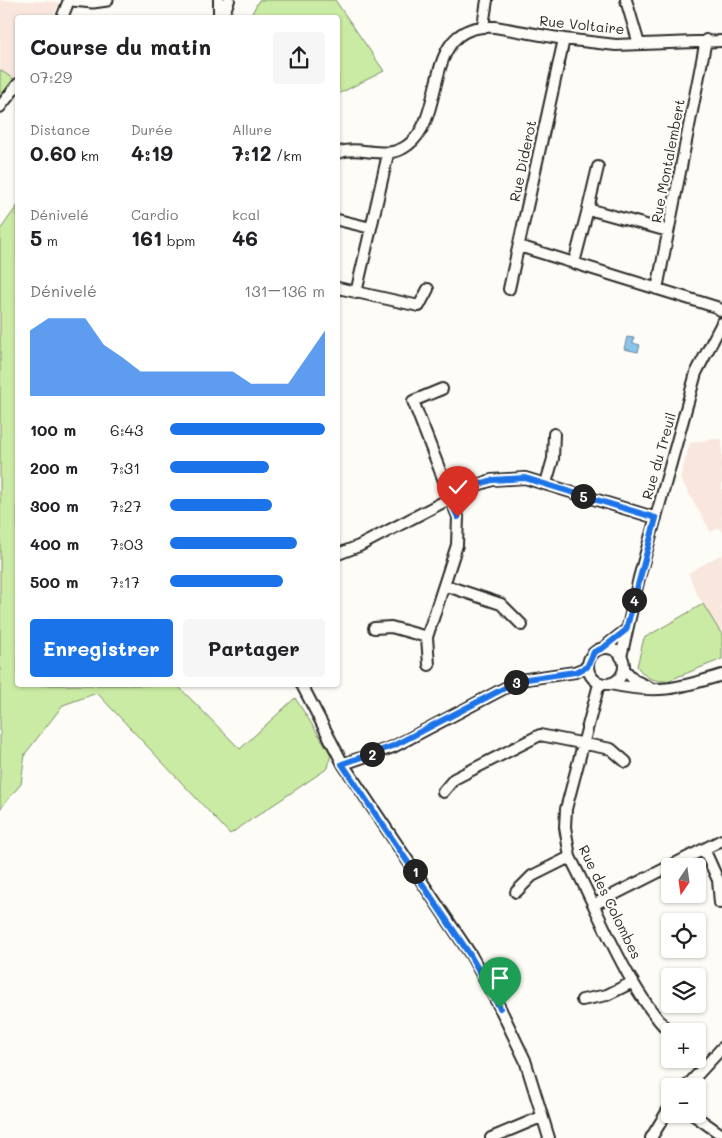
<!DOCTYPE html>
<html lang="fr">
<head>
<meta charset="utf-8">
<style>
  :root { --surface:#fff; --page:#f6f6f6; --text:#202124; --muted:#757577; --accent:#1a73e8 }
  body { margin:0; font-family:Mali,sans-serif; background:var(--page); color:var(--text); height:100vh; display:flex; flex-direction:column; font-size:19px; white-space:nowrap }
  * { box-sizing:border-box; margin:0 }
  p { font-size:16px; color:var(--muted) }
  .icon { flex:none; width:28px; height:28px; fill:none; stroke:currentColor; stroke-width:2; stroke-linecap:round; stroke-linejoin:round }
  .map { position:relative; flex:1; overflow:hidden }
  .panel { position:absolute; left:15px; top:15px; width:325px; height:672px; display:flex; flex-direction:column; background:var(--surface); border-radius:5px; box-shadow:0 1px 4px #0004 }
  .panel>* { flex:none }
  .needle { width:32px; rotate:193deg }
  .tools { position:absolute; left:661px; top:858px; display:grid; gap:10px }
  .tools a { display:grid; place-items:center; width:45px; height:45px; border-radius:5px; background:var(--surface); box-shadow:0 1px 4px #0004; font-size:25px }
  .pin { position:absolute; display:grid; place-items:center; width:42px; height:42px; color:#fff; margin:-51px -21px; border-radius:50% 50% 50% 0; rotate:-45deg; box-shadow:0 0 5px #0007 }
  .pin .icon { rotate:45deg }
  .km { position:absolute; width:25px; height:25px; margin:-12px; border-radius:50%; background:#222; color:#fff; font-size:14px; line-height:25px; text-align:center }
  .round { display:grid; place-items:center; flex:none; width:52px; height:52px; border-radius:5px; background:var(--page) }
  .headline { display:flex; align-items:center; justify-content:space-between; height:85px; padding:0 15px }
  h1 { font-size:22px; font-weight:700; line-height:38px }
  .stats { display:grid; grid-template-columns:repeat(3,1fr); gap:8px; height:85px; padding:5px 15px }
  .stats div { display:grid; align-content:center }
  .stats b { font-size:21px; font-weight:700 }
  .stats small { font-size:14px; font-weight:400 }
  .stats p { font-size:14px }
  .chart { height:140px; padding:10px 15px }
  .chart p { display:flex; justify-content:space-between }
  .chart svg { width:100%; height:90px; margin-top:5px; fill:var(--accent); opacity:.7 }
  .button { display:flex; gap:10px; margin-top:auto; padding:10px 15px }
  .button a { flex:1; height:58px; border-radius:5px; background:var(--accent); color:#fff; font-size:20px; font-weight:700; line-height:58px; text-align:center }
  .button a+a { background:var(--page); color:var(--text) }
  ul { padding:0 15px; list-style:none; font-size:16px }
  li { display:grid; grid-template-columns:80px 60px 1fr; align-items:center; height:38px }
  li i { height:12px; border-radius:6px; background:var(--accent) }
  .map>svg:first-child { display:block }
  .built { fill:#f9e7de }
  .green { fill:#caeba3; stroke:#7a8b67 }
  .water { fill:#8cc4eb; stroke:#65879e }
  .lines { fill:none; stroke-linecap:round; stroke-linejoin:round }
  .minor-casing { stroke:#2b2b2b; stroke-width:14 }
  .tertiary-casing { stroke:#2b2b2b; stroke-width:15 }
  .minor { stroke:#fdfcf7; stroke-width:10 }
  .tertiary { stroke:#fdfcf7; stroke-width:11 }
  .route-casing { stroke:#fff; stroke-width:10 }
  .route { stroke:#1a73e8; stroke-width:6 }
  .labels { text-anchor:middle; stroke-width:4.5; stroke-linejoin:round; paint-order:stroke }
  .street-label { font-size:14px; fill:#2b2b2b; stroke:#fdfcf7 }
</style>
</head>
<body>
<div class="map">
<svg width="722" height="1138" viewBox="0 0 722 1138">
  <rect width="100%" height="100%" fill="#fdfcf7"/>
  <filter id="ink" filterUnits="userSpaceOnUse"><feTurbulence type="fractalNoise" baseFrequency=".02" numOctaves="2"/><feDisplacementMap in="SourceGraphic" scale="10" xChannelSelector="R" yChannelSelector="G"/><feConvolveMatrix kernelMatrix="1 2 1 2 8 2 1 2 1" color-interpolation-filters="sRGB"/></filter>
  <g filter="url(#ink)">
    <path class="built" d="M0 0 59 2 54 17 18 18V78L15 80 0 70Z
      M714 439H722V532L719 528 711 532 680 478 690 443Z
      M722 554V635L697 594 688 573Z"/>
    <path class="green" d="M259 0H335L384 71 338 94V18L250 17Z
      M0 70 15 80 0 100Z
      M17 206 18 685H177L240 749 295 698 331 754 328 768 230 834 97 693 63 705 25 754 21 784 0 809V230Z
      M703 604 722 635V659L667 681C653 682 644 677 637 666L644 638Z"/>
    <path class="water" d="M627 337 634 338 633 343 640 345 638 352 624 349Z"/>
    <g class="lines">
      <defs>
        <path id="minor" d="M626 0 639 44
          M62 18 69 0
          M219 18V0
          M222 18 229 0
          M483 26 487 0
          M0 107 18 84
          M338 153C361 144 386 162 408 145 449 115 420 21 495 27L564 39 616 45 722 41
          M588 209 598 167
          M338 220 371 228 356 293
          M371 228 388 154
          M519 246 716 307 722 311
          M574 263 588 209 668 231
          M338 288 419 306 428 289
          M509 289 564 39
          M657 289 706 40
          M546 483 553 459 554 434
          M338 554 359 546 474 486 492 480 525 478 656 518
          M444 585 501 604 522 625
          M374 628 391 627 427 637
          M588 666a18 18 0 1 1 36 0a18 18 0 1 1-36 0Z
          M603 648 626 630
          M621 657 639 578 696 373 722 323
          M429 665 427 637 457 545 458 517 413 401 442 389
          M624 669 634 680 649 687
          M599 684 566 809 565 827 570 857C600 914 626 987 670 1033
          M610 684C657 694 677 689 722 675
          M302 685 343 764 471 955 500 1008 525 1060 549 1138
          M343 764 393 747 520 680 575 672 587 667
          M443 792 454 779 540 735 611 749 626 762
          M704 849 718 880 720 903
          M516 892 532 876 570 857
          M595 904 722 840
          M582 1000 607 995 633 982
          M695 1059 703 1068
          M687 1086 722 1048
          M692 1114 722 1135
          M491 1138 541 1117
          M651 1138 670 1107"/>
        <path id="tertiary" d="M72 0 93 2 107 0"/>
      </defs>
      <use href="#minor" class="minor-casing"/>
      <use href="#tertiary" class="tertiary-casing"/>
      <use href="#minor" class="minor"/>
      <use href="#tertiary" class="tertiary"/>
    </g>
  </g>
  <g class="lines" filter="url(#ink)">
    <defs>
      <path id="route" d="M458 517 450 499 474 486 492 480 525 478 656 518 626 630 603 648 594 652 587 667 575 672 520 680 393 746 342 764 470 955 500 1008"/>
    </defs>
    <use href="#route" class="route-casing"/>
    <use href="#route" class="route"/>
  </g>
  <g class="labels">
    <g class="street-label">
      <text transform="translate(582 25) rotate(6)" y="5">Rue Voltaire</text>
      <text transform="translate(523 161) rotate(-78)" y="5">Rue Diderot</text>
      <text transform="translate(668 161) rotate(-79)" y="5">Rue Montalembert</text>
      <text transform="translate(659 456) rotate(-74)" y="5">Rue du Treuil</text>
      <text transform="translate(610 902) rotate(64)" y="5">Rue des Colombes</text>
    </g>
  </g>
</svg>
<div class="tools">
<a><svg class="needle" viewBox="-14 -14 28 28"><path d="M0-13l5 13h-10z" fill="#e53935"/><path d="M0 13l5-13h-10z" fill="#757577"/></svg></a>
<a><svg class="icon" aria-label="locate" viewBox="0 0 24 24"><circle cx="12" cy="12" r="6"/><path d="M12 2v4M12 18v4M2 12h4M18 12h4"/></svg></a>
<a><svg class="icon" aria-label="layers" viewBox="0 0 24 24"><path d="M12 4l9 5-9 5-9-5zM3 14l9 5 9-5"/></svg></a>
<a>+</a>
<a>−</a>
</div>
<div class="pin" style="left:500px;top:1008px;background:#1e9e55"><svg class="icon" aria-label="arrive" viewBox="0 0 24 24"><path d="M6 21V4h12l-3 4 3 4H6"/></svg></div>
<div class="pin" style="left:458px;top:517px;background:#d93025"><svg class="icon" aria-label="check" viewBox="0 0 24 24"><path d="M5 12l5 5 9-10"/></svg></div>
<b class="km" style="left:415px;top:871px">1</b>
<b class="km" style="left:372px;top:754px">2</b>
<b class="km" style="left:516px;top:682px">3</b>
<b class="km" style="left:634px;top:600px">4</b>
<b class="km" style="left:583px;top:496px">5</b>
<section class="panel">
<div class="headline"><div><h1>Course du matin</h1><p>07:29</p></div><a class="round"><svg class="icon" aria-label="share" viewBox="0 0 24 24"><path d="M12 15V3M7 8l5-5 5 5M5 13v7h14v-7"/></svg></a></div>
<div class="stats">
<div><p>Distance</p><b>0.60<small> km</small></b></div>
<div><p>Durée</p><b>4:19</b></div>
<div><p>Allure</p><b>7:12<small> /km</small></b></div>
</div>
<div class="stats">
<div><p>Dénivelé</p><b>5<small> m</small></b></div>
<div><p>Cardio</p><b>161<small> bpm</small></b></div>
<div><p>kcal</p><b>46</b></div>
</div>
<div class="chart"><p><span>Dénivelé</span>131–136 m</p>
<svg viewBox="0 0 160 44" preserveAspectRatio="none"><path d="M0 44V12L10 6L20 6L30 6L40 19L50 25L60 32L70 32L80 32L90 32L100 32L110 32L120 38L130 38L140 38L150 25L160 12V44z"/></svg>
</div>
<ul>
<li><b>100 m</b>6:43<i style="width:100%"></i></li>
<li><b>200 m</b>7:31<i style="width:64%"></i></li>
<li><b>300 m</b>7:27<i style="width:66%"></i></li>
<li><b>400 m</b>7:03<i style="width:82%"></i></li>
<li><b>500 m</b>7:17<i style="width:73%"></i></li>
</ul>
<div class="button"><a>Enregistrer</a><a>Partager</a></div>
</section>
</div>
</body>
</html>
